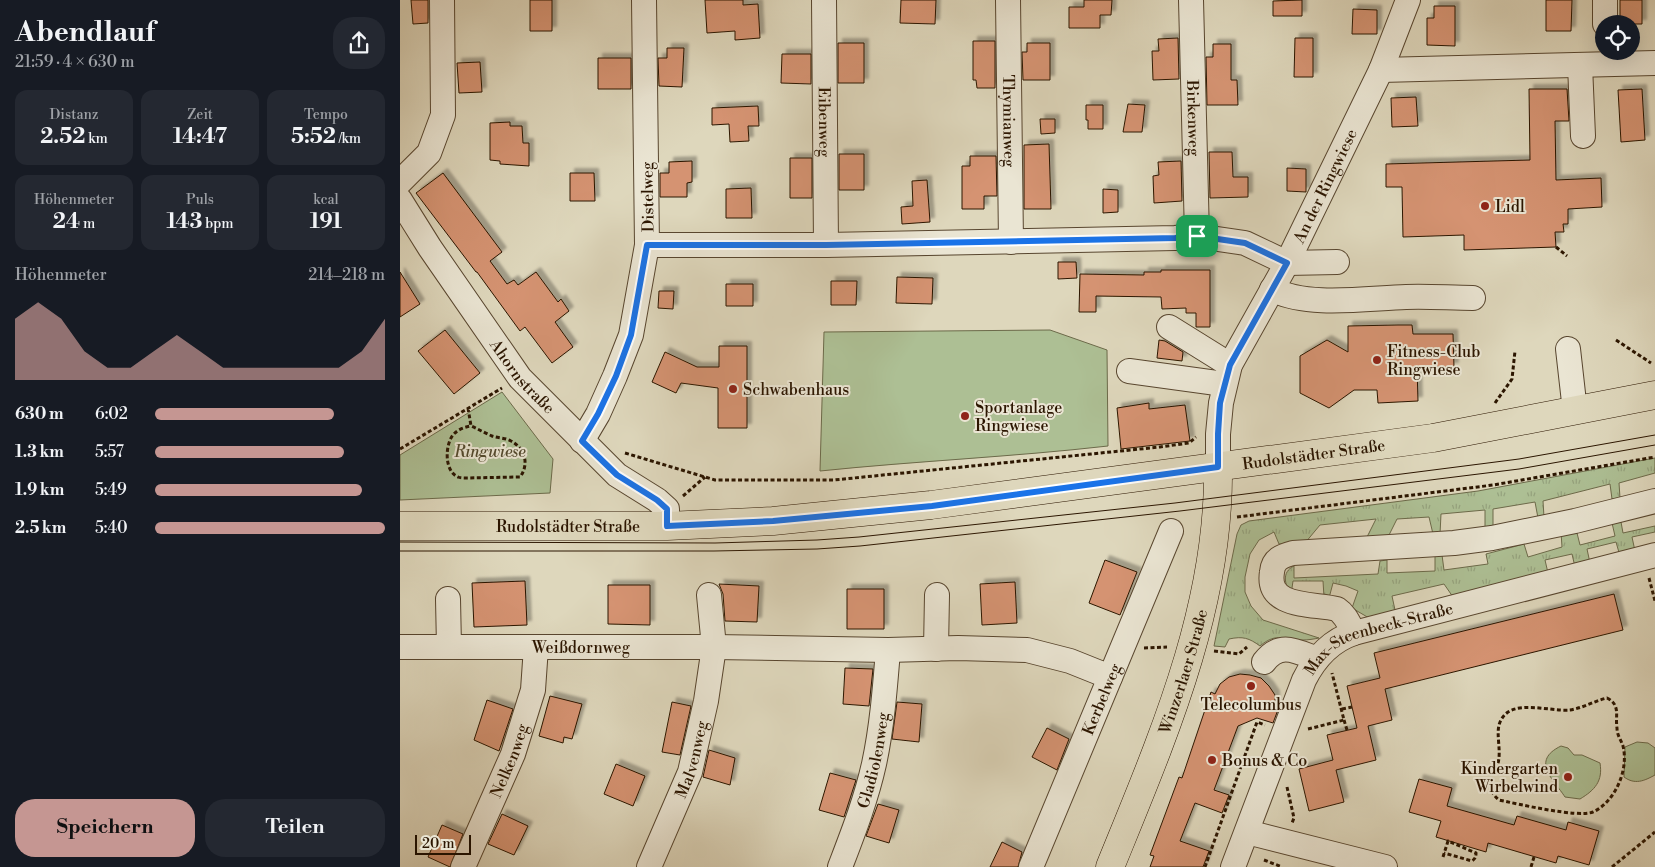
<!DOCTYPE html>
<html lang="de">
<head>
<meta charset="utf-8">
<style>
  :root { --surface:#171b24; --page:#242831; --text:#f1f3f6; --muted:#9ea1a6; --accent:#c59692 }
  body { margin:0; font-family:"Libre Bodoni",serif; background:var(--page); color:var(--text); height:100vh; display:flex; flex-direction:column; font-size:19px; white-space:nowrap }
  * { box-sizing:border-box; margin:0 }
  p { font-size:16px; color:var(--muted) }
  .icon { flex:none; width:28px; height:28px; fill:none; stroke:currentColor; stroke-width:2; stroke-linecap:round; stroke-linejoin:round }
  .map { position:relative; flex:1; overflow:hidden }
  .panel { display:flex; flex-direction:column; background:var(--surface); width:400px }
  .panel>* { flex:none }
  .buttons { position:absolute; left:1195px; top:15px; display:grid; gap:10px }
  .buttons a { display:grid; place-items:center; width:45px; height:45px; border-radius:50%; background:var(--surface); box-shadow:0 5px 20px #0002; font-size:25px }
  .scale { position:absolute; left:15px; bottom:12px; width:56px; box-sizing:border-box; padding-left:5px; border:2px solid #2b1500; border-top:0; font-size:14px; line-height:18px; white-space:nowrap; color:#2b1500; -webkit-text-stroke:4px #eae5d3; paint-order:stroke }
  .pin { position:absolute; display:grid; place-items:center; width:42px; height:42px; color:#fff; margin:-21px; border-radius:10px; box-shadow:0 2px 8px #0006 }
  .round { display:grid; place-items:center; flex:none; width:52px; height:52px; border-radius:20px; background:var(--page) }
  .head { display:flex; align-items:center; justify-content:space-between; height:85px; padding:0 15px }
  h1 { font-size:28px; font-weight:700; line-height:38px }
  .metrics { display:grid; grid-template-columns:repeat(3,1fr); gap:8px; height:85px; padding:5px 15px }
  .metrics div { display:grid; align-content:center; border-radius:12px; background:var(--page); text-align:center }
  .metrics b { font-size:21px; font-weight:700 }
  .metrics small { font-size:14px; font-weight:400 }
  .metrics p { font-size:14px }
  .chart { height:140px; padding:10px 15px }
  .chart p { display:flex; justify-content:space-between }
  .chart svg { width:100%; height:90px; margin-top:5px; fill:var(--accent); opacity:.7 }
  .cta { display:flex; gap:10px; margin-top:auto; padding:10px 15px }
  .cta a { flex:1; height:58px; border-radius:20px; background:var(--accent); color:#111; font-size:20px; font-weight:700; line-height:58px; text-align:center }
  .cta a+a { background:var(--page); color:var(--text) }
  ul { padding:0 15px; list-style:none; font-size:16px }
  li { display:grid; grid-template-columns:80px 60px 1fr; align-items:center; height:38px }
  li i { height:12px; border-radius:6px; background:var(--accent) }
  main { display:flex; flex:1; min-height:0 }
  .map>svg:first-child { display:block }
  .grass { fill:url(#grass-tufts); stroke:#6c6a4a }
  .park { fill:#adbf94; stroke:#6c6a4a }
  .building { fill:#d59372; stroke:#2b1500; filter:url(#shadow) }
  .lines { fill:none; stroke-linecap:round; stroke-linejoin:round }
  .minor-casing { stroke:#58462f; stroke-width:26 }
  .major-casing { stroke:#2b1500; stroke-width:29 }
  .path { stroke:#2b1500; stroke-width:3; stroke-dasharray:4 2.5; stroke-linecap:butt }
  .minor { stroke:#eae5d3; stroke-width:24 }
  .major { stroke:#ded7bc; stroke-width:28 }
  .tram { stroke:#2b1500; stroke-width:1 }
  .route-casing { stroke:#fff; stroke-width:10 }
  .route { stroke:#1a73e8; stroke-width:6 }
  .poi-dot { fill:#8f2418; stroke:#eae5d3; stroke-width:2 }
  .labels { text-anchor:middle; stroke-width:4; stroke-linejoin:round; paint-order:stroke }
  .street-label { font-size:16px; fill:#2b1500; stroke:#eae5d3 }
  .poi-label { font-size:16px; fill:#2b1500; stroke:#eae5d3; text-anchor:start }
  .park-label { font-size:16px; font-style:italic; fill:#52482c; stroke:#eae5d3 }
</style>
</head>
<body>
<main>
<section class="panel">
<div class="head"><div><h1>Abendlauf</h1><p>21:59 · 4 × 630 m</p></div><a class="round"><svg class="icon" aria-label="share" viewBox="0 0 24 24"><path d="M12 15V3M7 8l5-5 5 5M5 13v7h14v-7"/></svg></a></div>
<div class="metrics">
<div><p>Distanz</p><b>2.52<small> km</small></b></div>
<div><p>Zeit</p><b>14:47</b></div>
<div><p>Tempo</p><b>5:52<small> /km</small></b></div>
</div>
<div class="metrics">
<div><p>Höhenmeter</p><b>24<small> m</small></b></div>
<div><p>Puls</p><b>143<small> bpm</small></b></div>
<div><p>kcal</p><b>191</b></div>
</div>
<div class="chart"><p><span>Höhenmeter</span>214–218 m</p>
<svg viewBox="0 0 160 44" preserveAspectRatio="none"><path d="M0 44V14L10 6L20 14L30 30L40 38L50 38L60 30L70 22L80 30L90 38L100 38L110 38L120 38L130 38L140 38L150 30L160 14V44z"/></svg>
</div>
<ul>
<li><b>630 m</b>6:02<i style="width:78%"></i></li>
<li><b>1.3 km</b>5:57<i style="width:82%"></i></li>
<li><b>1.9 km</b>5:49<i style="width:90%"></i></li>
<li><b>2.5 km</b>5:40<i style="width:100%"></i></li>
</ul>
<div class="cta"><a>Speichern</a><a>Teilen</a></div>
</section>
<div class="map">
<svg width="1255" height="867" viewBox="0 0 1255 867">
  <defs>
    <pattern id="grass-tufts" width="24" height="20" patternUnits="userSpaceOnUse" patternTransform="scale(1.25)"><rect width="24" height="20" fill="#adbf94"/><path d="M3 7l-1-3M5 7V3M7 7l1-3M15 17l-1-3M17 17v-4M19 17l1-3" fill="none" stroke="#95a37e"/></pattern>
    <filter id="shadow"><feDropShadow dx="4.5" dy="-4.5" stdDeviation="1" flood-color="#0004"/></filter>
  </defs>
  <rect width="100%" height="100%" fill="#ded7bc"/>
  <filter id="stains"><feTurbulence type="fractalNoise" baseFrequency=".004" numOctaves="4"/><feColorMatrix values="0 0 0 0 .2 0 0 0 0 .09 0 0 0 0 .02 0 0 0 .5 -.17"/></filter>
  <radialGradient id="worn" r=".72"><stop offset=".6" stop-color="#630" stop-opacity="0"/><stop offset="1" stop-color="#630" stop-opacity=".3"/></radialGradient>
  <path class="grass" d="M1255 458V473L1219 483 1220 498 1212 499 1210 484 1143 501 1144 517 1138 518 1135 502 1093 509V529L1085 531V510L1041 514 1040 534H1033L1029 517 997 519 988 537H967L976 519 920 525 905 543 879 544 874 532 859 540 850 554 845 577V592L851 606 863 620 919 638C914 639 908 640 903 640 883 641 878 631 860 646 849 638 843 636 829 639L825 647 814 646 837 534 841 525 849 521 1078 491Z
    M1221 522 1223 533 1255 526V532L1232 537 1235 551 1220 556 1216 542 1187 549 1190 563 1175 567 1172 554 1145 560 1148 573 1053 597 1044 584 992 596 995 610 969 618 952 608 958 591 946 586 933 583 929 598 924 597 923 581H893L891 595C885 585 881 572 894 566V578L978 574 980 561 987 560V573L1035 571V555H1042L1044 570 1088 564 1086 554 1124 544 1128 557 1162 547 1161 532 1176 529 1180 545 1215 536 1212 523Z"/>
  <path class="park" d="M650 330 707 350 708 446C612 457 516 461 420 471L424 332Z
    M102 392 153 459 150 493 0 500V455Z
    M1237 742 1248 743 1255 748V775C1244 781 1235 785 1224 777L1225 747Z
    M1161 746 1168 748 1174 755H1182L1200 763C1203 781 1195 790 1180 799L1165 797C1154 780 1130 761 1161 746Z"/>
  <path class="building" d="M11 0H28V23L13 24Z
    M130 0H152V31H130Z
    M305 0H343V5L358 4 360 38 335 40V31L307 33Z
    M501 0H536L535 24 500 23Z
    M684 0H712L711 15H700V28H669V7H684Z
    M902 0V16H873V1Z
    M1146 0H1172L1171 31H1146Z
    M1220 0H1242V24H1220Z
    M1034 6H1055V46L1027 45V18H1034Z
    M953 9 977 10V34H952Z
    M778 38 779 79 753 80 752 51H759L758 39Z
    M895 38H913V77H894Z
    M573 41H595V88H577L576 80H573Z
    M438 43H464V83H438Z
    M627 43H650V80H623L622 52H627Z
    M813 44H831V80H837L838 105H807L806 57H813Z
    M267 48H284L282 87 259 86 258 58H267Z
    M382 54H411V84L381 83Z
    M198 58H231V89H198Z
    M80 62 82 92 59 93 57 63Z
    M1129 89H1167L1169 121H1155L1156 180 1201 178 1202 207 1168 209V224H1163L1164 232H1155L1156 247 1064 250V235L1003 237 1002 187H986V164L1130 160Z
    M1242 89 1245 140 1221 142 1218 90Z
    M1016 97 1018 126 992 127 991 98Z
    M728 104 745 105 742 132H723Z
    M686 105H703V129H688V120H686Z
    M358 106 359 126H348L349 141 330 142 329 124 312 125V108Z
    M640 119H655V133L641 134Z
    M110 122V126H122L123 143H129V166L100 164V161L90 160V123Z
    M649 144 651 209H624V145Z
    M809 152H832L833 177H848V197L810 198Z
    M439 154H464V190H439Z
    M570 156H596L597 196H584V209H562V166H570Z
    M390 158H412V198H390Z
    M292 161V182L287 183V197H260V173H269V162Z
    M781 161 782 201 754 203 753 176 759 175 758 162Z
    M887 168 906 169V192L887 191Z
    M43 173 102 252 90 261 107 284 114 280 118 285 136 272 158 302 161 299 169 311 155 322 173 347 152 363 125 327 120 331 77 272H76L16 193Z
    M170 173H194L195 201H170Z
    M527 180 530 222 502 224 501 207 513 206 512 181Z
    M351 188 352 218H326V189Z
    M703 189 718 190V212L703 213Z
    M658 262H676L677 278 658 279Z
    M761 270H810V327H796V313H786V308L762 309 761 297 696 296V312H679L680 274 744 275V272H761Z
    M0 272 20 304 0 317Z
    M497 277 533 278 532 304 496 303Z
    M431 281H457L456 305H431Z
    M326 284H353V306H326Z
    M259 291H274L273 309 258 308Z
    M998 325H1012L1013 334H1053L1054 367H1017L1018 401 978 403 977 390H954L929 408 900 393V356L927 340 948 352V326Z
    M45 330 80 373 54 394 18 351Z
    M759 340 765 341 783 352 782 361 757 358Z
    M319 346H347V428H318V388L281 383 276 393 252 382 265 352 297 367H319Z
    M749 403V409L785 405 790 441 721 449 717 408Z
    M705 560 737 572 720 615 689 603Z
    M125 581 127 625 74 627 72 583Z
    M615 582 617 623 582 625 580 584Z
    M319 584 359 586 357 622 325 621 323 594Z
    M208 585H250V625L208 624Z
    M447 589H484V629H447Z
    M1214 594 1223 630 985 689 992 720 968 726 976 760 936 770 944 802 909 811 899 769 933 760 927 735 957 728 947 686 980 678 974 653Z
    M445 668 473 669 469 706 443 704Z
    M840 674 850 675 861 678 869 686 875 695V705L879 707 873 723 857 718 838 726 814 790 829 795 822 813 795 803 780 841 809 851 803 867H750L754 856 750 855 779 777 782 778 811 692 815 694 820 684 829 677Z
    M150 696 182 704 172 739 164 737 163 743 139 736Z
    M87 700 113 709 99 751 74 740Z
    M272 702 291 706 280 755 262 752Z
    M497 702 522 704 519 742 492 739Z
    M647 728 669 739 657 770 632 757Z
    M309 750 335 758 330 785 303 777Z
    M216 764 245 776 233 806 204 794Z
    M430 773 456 780 444 817 419 810Z
    M1019 779 1052 788 1047 806 1114 825 1117 816 1166 830 1168 822 1199 831 1189 865 1158 856 1156 863 1088 843 1086 852 1036 837 1041 821 1009 812Z
    M478 804 499 810 489 843 466 836Z
    M102 814 128 826 114 855 88 844Z
    M42 825 63 834 50 867 28 857Z
    M602 842 622 852 618 867H590Z"/>
  <g class="lines">
    <defs>
      <g id="minor">
        <path id="s1" d="M424 0 426 245"/>
        <path id="s2" d="M608 0 611 242"/>
        <path id="s3" d="M791 0 797 236"/>
        <path d="M1205 0V24"/>
        <path d="M1180 65 1183 136"/>
        <path d="M981 70 1255 63"/>
        <path d="M0 182 29 153 43 115 42 0"/>
        <path id="s4" d="M0 200 30 248 120 378 217 475 257 500 267 509V526"/>
        <path d="M247 245H426L775 238 797 236 845 243 887 263 937 262"/>
        <path d="M872 289C906 308 968 298 1006 297 1028 296 1051 298 1073 298"/>
        <path d="M769 327 830 365"/>
        <path d="M1168 349 1175 411"/>
        <path d="M729 371 824 384"/>
        <path d="M182 441 198 414 215 376 231 335 247 245 244 0"/>
        <path id="s5" d="M818 467V434L821 403 830 365 887 263 981 70 1008 0"/>
        <path d="M48 599 49 647"/>
        <path d="M954 633C949 624 946 615 937 609 914 603 866 609 872 572 873 559 882 556 893 553L1054 543 1092 538 1175 521 1255 501"/>
        <path id="s6" d="M0 647H314L488 650 558 648 627 650 670 661 710 677"/>
        <path d="M536 649 537 595"/>
        <path d="M864 662C880 641 896 651 917 659"/>
        <path d="M847 832 985 867"/>
        <path id="s7" d="M63 867 113 754 133 690 136 647"/>
        <path id="s8" d="M249 867 290 772 306 701 314 647 309 595"/>
        <path id="s9" d="M440 867C453 833 466 800 474 764 482 727 485 688 488 650"/>
        <path id="s10" d="M631 867 771 531"/>
        <path id="s11" d="M833 867 904 680C915 658 930 641 954 633L1255 555"/>
      </g>
      <g id="major">
        <path id="s12" d="M0 526H267L373 521 531 505 1033 438 1255 395"/>
        <path id="s13" d="M710 867C762 739 820 608 818 467"/>
      </g>
    </defs>
    <use href="#minor" class="minor-casing"/>
    <use href="#major" class="major-casing"/>
    <path class="path" d="M1156 247 1167 256
      M1216 340 1251 363
      M1095 403 1112 379 1115 351
      M68 408 71 426C78 429 85 433 92 436 98 438 106 438 111 441 126 449 129 465 120 477L66 478C63 478 60 478 58 477 44 471 45 445 53 435 58 429 65 427 71 426
      M0 449 102 388
      M225 453 315 480H434L760 447 789 443 796 437
      M283 496 305 477
      M837 517 1093 485 1255 457
      M1249 578 1255 601
      M744 648 767 647
      M814 651 839 654 847 647
      M1207 698C1221 705 1215 716 1217 728 1217 735 1221 740 1223 746 1229 770 1215 802 1193 812 1178 818 1118 804 1099 800 1086 790 1092 778 1097 766 1103 752 1094 732 1101 720 1112 698 1150 712 1170 710 1183 708 1194 701 1207 698Z
      M942 709 952 707
      M944 720 947 730
      M908 729 944 720 932 673
      M887 787 894 818 892 823
      M1043 857 1048 841 1076 853C1076 857 1075 859 1072 861L1044 853
      M864 860 882 867
      M805 867 857 722 865 725
      M1131 867 1134 857
      M1212 867 1255 832"/>
    <use href="#minor" class="minor"/>
    <use href="#major" class="major"/>
    <path class="tram" d="M0 542 315 543 417 540 459 537 775 503 1119 459 1255 435
      M0 551H314L417 549 460 546 780 511 1119 469 1255 445"/>
  </g>
  <g class="lines">
    <defs>
      <path id="route" d="M797 236 845 243 887 263 830 365 820 403 818 434V467L532 506 373 521 267 526V509L257 500 217 475 182 441 198 414 216 376 231 335 247 245H426L775 238Z"/>
    </defs>
    <use href="#route" class="route-casing"/>
    <use href="#route" class="route"/>
  </g>
  <g class="poi-dot">
    <circle cx="1085" cy="206" r="5"/>
    <circle cx="977" cy="360" r="5"/>
    <circle cx="333" cy="389" r="5"/>
    <circle cx="565" cy="416" r="5"/>
    <circle cx="851" cy="686" r="5"/>
    <circle cx="812" cy="760" r="5"/>
    <circle cx="1168" cy="777" r="5"/>
  </g>
  <g class="labels">
    <g class="street-label">
      <text dy="6" stroke="none"><textPath href="#s3" startOffset="118">Birkenweg</textPath></text>
      <text dy="6" stroke="none"><textPath href="#s2" startOffset="121">Thymianweg</textPath></text>
      <text dy="6" stroke="none"><textPath href="#s1" startOffset="122">Eibenweg</textPath></text>
      <text dy="6" stroke="none"><textPath href="#s5" startOffset="306">An der Ringwiese</textPath></text>
      <text transform="translate(247 197) rotate(-91)" y="6">Distelweg</text>
      <text dy="6" stroke="none"><textPath href="#s4" startOffset="215">Ahornstraße</textPath></text>
      <text dy="6" stroke="none"><textPath href="#s12" startOffset="918">Rudolstädter Straße</textPath></text>
      <text dy="6" stroke="none"><textPath href="#s12" startOffset="168">Rudolstädter Straße</textPath></text>
      <text dy="6" stroke="none"><textPath href="#s11" startOffset="290">Max-Steenbeck-Straße</textPath></text>
      <text dy="6" stroke="none"><textPath href="#s6" startOffset="181">Weißdornweg</textPath></text>
      <text dy="6" stroke="none"><textPath href="#s13" startOffset="209">Winzerlaer Straße</textPath></text>
      <text dy="6" stroke="none"><textPath href="#s10" startOffset="182">Kerbelweg</textPath></text>
      <text dy="6" stroke="none"><textPath href="#s8" startOffset="116">Malvenweg</textPath></text>
      <text dy="6" stroke="none"><textPath href="#s7" startOffset="116">Nelkenweg</textPath></text>
      <text dy="6" stroke="none"><textPath href="#s9" startOffset="112">Gladiolenweg</textPath></text>
    </g>
    <g class="poi-label">
      <text x="1095" y="212">Lidl</text>
      <text x="987" y="357">Fitness-Club<tspan x="987" dy="18">Ringwiese</tspan></text>
      <text x="343" y="395">Schwabenhaus</text>
      <text x="575" y="413">Sportanlage<tspan x="575" dy="18">Ringwiese</tspan></text>
      <text x="851" y="710" text-anchor="middle">Telecolumbus</text>
      <text x="822" y="766">Bonus &amp; Co</text>
      <text x="1158" y="774" text-anchor="end">Kindergarten<tspan x="1158" dy="18">Wirbelwind</tspan></text>
    </g>
    <g class="park-label">
      <text x="90" y="457">Ringwiese</text>
    </g>
  </g>
  <rect width="100%" height="100%" filter="url(#stains)"/>
  <rect width="100%" height="100%" fill="url(#worn)"/>
</svg>
<div class="buttons">
<a><svg class="icon" aria-label="locate" viewBox="0 0 24 24"><circle cx="12" cy="12" r="6"/><path d="M12 2v4M12 18v4M2 12h4M18 12h4"/></svg></a>
</div>
<div class="scale">20 m</div>
<div class="pin" style="left:797px;top:236px;background:#1e9e55"><svg class="icon" aria-label="arrive" viewBox="0 0 24 24"><path d="M6 21V4h12l-3 4 3 4H6"/></svg></div>
</div>
</main>
</body>
</html>
